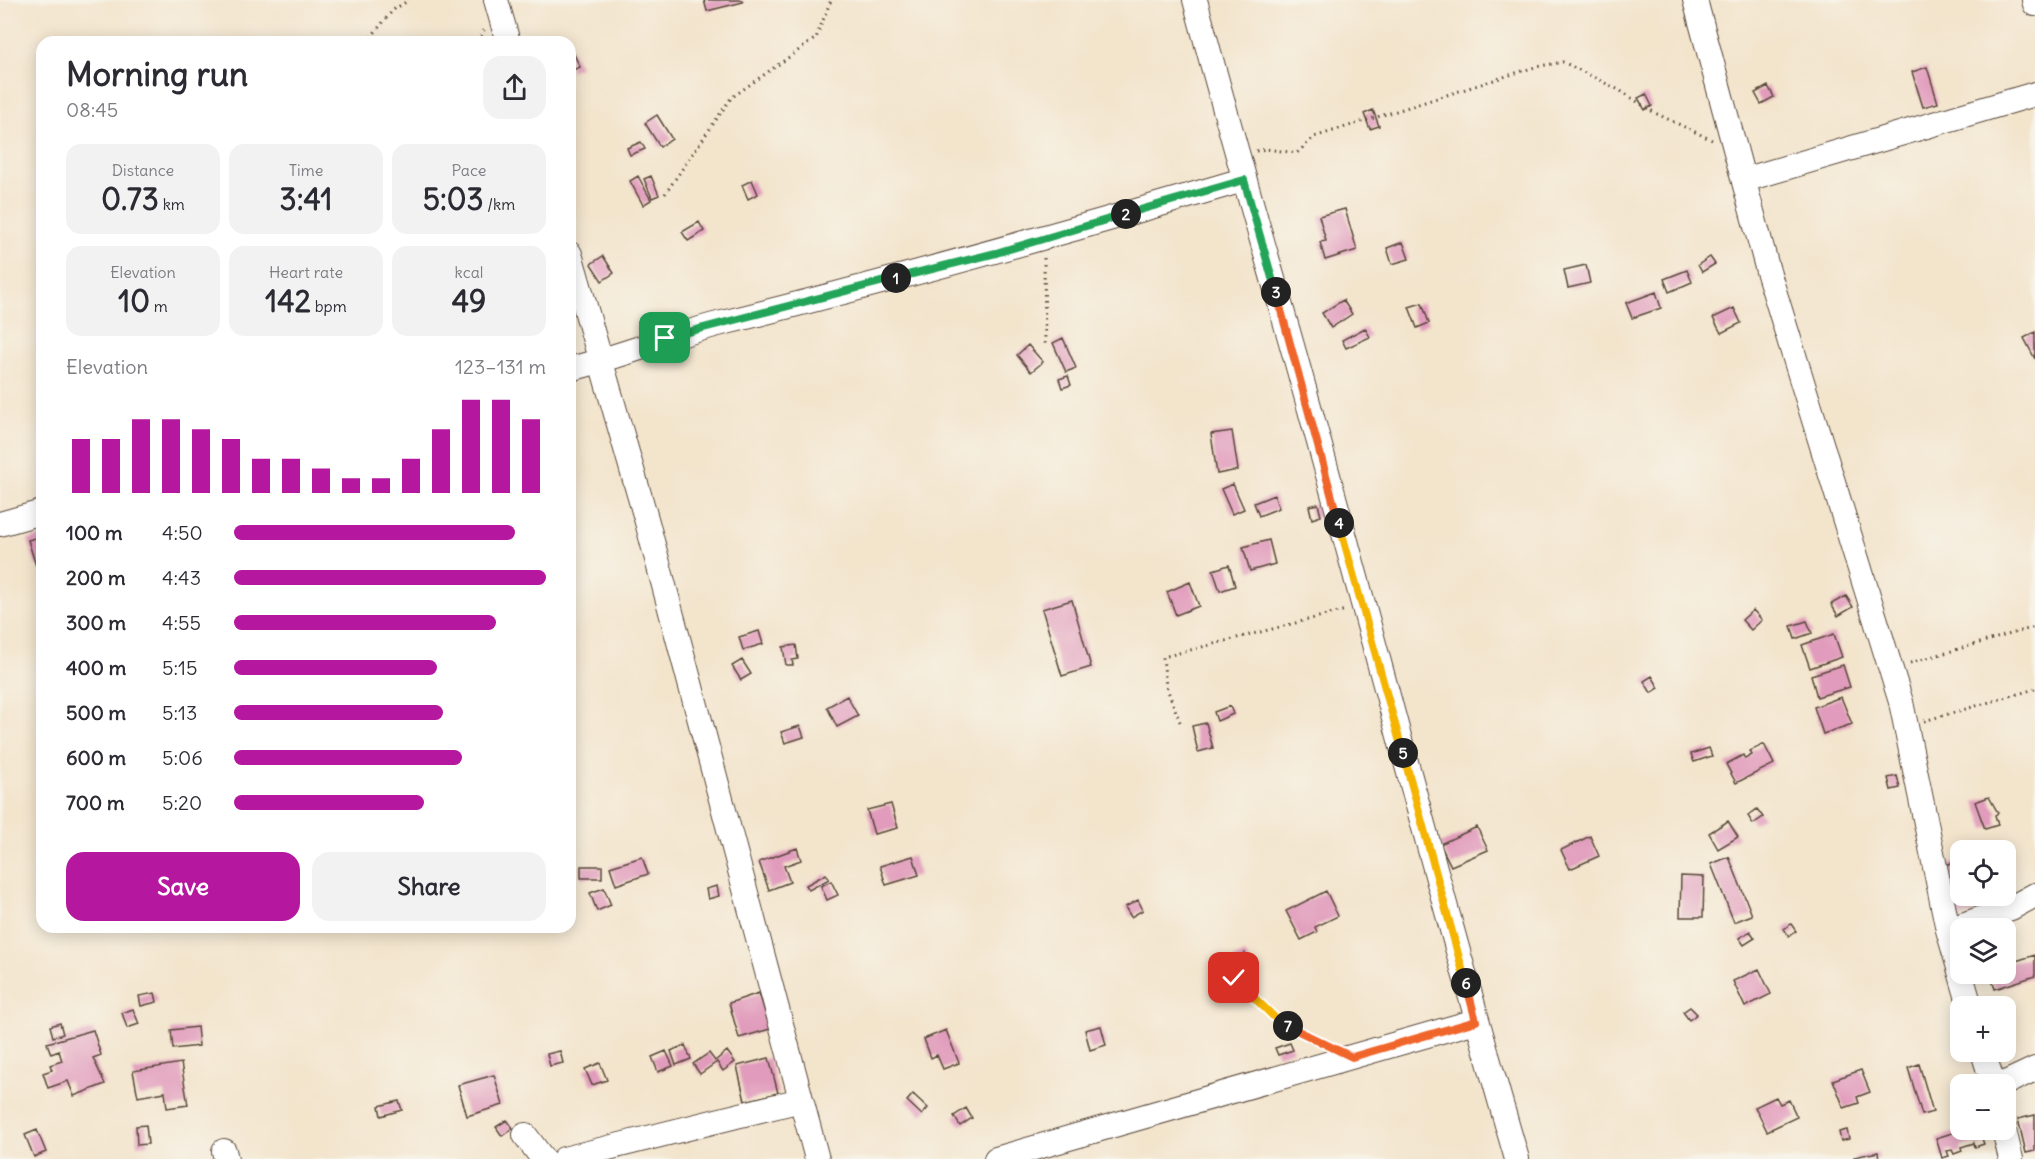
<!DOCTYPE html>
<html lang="en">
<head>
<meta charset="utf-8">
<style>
  :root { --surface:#fff; --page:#f2f2f3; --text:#2b2b33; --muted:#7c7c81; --accent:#b5179e }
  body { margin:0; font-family:Delius,sans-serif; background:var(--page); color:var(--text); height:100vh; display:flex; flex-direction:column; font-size:22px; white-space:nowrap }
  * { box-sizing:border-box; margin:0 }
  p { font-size:20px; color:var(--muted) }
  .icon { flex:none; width:33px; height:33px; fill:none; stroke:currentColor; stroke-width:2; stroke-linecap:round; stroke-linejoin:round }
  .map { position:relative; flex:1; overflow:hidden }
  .drawer { position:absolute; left:36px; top:36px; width:540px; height:897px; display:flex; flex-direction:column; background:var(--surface); border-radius:18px; box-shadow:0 3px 15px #0003 }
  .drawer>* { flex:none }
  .buttons { position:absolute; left:1950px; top:840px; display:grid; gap:12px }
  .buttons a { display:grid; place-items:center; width:66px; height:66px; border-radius:12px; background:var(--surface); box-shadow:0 3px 15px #0003; font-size:30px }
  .pin { position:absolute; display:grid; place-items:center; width:51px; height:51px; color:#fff; margin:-26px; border-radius:12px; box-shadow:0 3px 9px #0006 }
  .km { position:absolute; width:30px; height:30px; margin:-15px; border-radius:50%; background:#222; color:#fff; font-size:16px; line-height:30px; text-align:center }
  .round { display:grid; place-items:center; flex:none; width:63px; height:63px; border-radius:18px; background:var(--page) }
  .head { display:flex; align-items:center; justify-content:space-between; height:102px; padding:0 30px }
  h1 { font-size:33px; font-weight:800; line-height:45px }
  .metrics { display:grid; grid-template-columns:repeat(3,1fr); gap:9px; height:102px; padding:6px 30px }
  .metrics div { display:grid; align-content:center; border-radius:15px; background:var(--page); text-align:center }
  .metrics b { font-size:30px; font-weight:800 }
  .metrics small { font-size:16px; font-weight:400 }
  .metrics p { font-size:16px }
  .chart { height:168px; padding:12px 30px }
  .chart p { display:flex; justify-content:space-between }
  .chart svg { width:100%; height:108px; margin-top:6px; stroke:var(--accent); stroke-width:6 }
  .primary-button { display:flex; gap:12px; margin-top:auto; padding:12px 30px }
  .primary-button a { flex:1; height:69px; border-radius:18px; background:var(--accent); color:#fff; font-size:24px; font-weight:800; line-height:69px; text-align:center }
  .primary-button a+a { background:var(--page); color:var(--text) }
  ul { padding:0 30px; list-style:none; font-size:20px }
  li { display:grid; grid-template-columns:96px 72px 1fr; align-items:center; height:45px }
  li i { height:15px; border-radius:8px; background:var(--accent) }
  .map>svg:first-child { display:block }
  .building { fill:#e19bbc }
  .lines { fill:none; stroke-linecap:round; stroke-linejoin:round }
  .minor-casing { stroke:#574638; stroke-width:26 }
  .path { stroke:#574638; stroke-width:3; stroke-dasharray:1.5 4.5; stroke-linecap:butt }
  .minor { stroke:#fff; stroke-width:24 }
  .split-1-casing { stroke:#fff; stroke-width:12 }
  .split-2-casing { stroke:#fff; stroke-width:12 }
  .split-3-casing { stroke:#fff; stroke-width:12 }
  .split-4-casing { stroke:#fff; stroke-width:12 }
  .split-5-casing { stroke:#fff; stroke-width:12 }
  .split-6-casing { stroke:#fff; stroke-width:12 }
  .split-7-casing { stroke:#fff; stroke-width:12 }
  .split-8-casing { stroke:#fff; stroke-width:12 }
  .split-1 { stroke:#22a559; stroke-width:8 }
  .split-2 { stroke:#22a559; stroke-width:8 }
  .split-3 { stroke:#22a559; stroke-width:8 }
  .split-4 { stroke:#f0652b; stroke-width:8 }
  .split-5 { stroke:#f5b400; stroke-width:8 }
  .split-6 { stroke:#f5b400; stroke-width:8 }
  .split-7 { stroke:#f0652b; stroke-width:8 }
  .split-8 { stroke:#f5b400; stroke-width:8 }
</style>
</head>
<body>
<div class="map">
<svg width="2035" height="1159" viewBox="0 0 2035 1159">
  <rect width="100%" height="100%" fill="#f7f3e8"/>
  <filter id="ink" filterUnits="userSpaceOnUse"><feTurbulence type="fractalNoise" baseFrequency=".0167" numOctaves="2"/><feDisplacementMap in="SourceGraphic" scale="12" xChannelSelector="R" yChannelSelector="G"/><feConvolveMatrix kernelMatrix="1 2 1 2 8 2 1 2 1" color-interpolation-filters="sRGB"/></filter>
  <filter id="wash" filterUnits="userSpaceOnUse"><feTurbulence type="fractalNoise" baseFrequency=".008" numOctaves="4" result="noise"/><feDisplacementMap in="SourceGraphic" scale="24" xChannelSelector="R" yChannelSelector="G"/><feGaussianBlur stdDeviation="1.35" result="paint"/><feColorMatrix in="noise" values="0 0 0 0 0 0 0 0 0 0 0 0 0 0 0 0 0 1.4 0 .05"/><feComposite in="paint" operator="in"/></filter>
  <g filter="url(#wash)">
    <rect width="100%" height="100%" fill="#f3e4cc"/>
    <g id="blocks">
      <path class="building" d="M704 0H742L743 2 707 11Z
        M570 46 580 67 570 71Z
        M1927 67 1938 103 1923 107 1912 72Z
        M1768 86 1774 97 1761 104 1755 93Z
        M1646 94 1652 106 1645 110 1638 98Z
        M1373 110 1379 126 1370 129 1364 114Z
        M657 115 672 139 660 147 645 123Z
        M641 142 645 149 630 155 627 148Z
        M638 176 651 200 643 205 630 181Z
        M651 176 659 195 652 198 644 179Z
        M752 180 758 194 748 199 742 185Z
        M1345 209 1357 250 1325 260 1320 242 1326 241 1319 216Z
        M699 222 704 231 688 241 682 232Z
        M1403 242 1409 259 1392 264 1387 248Z
        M603 256 614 273 602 281 591 264Z
        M1710 257 1715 264 1702 272 1698 265Z
        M1586 265 1590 283 1568 288 1564 270Z
        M1687 270 1692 282 1669 292 1664 279Z
        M1656 292 1661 308 1632 318 1626 303Z
        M1343 300 1352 314 1331 328 1322 313Z
        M1422 303 1429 323 1417 328 1409 307Z
        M1734 308 1741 323 1721 333 1713 318Z
        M1365 328 1370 337 1346 348 1342 340Z
        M2035 332V359L2024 338Z
        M1063 338 1076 368 1066 372 1053 343Z
        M1028 345 1043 362 1031 372 1017 355Z
        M1068 376 1071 385 1062 388 1059 379Z
        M1232 431 1238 470 1217 474 1211 434Z
        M1233 484 1244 509 1232 514 1221 489Z
        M1274 495 1279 508 1259 516 1254 503Z
        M1318 504 1321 516 1312 519 1309 506Z
        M42 536V564L36 566 28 540Z
        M1269 540 1275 564 1250 571 1243 547Z
        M1229 565 1235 586 1220 591 1213 570Z
        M1190 582 1199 606 1176 615 1167 592Z
        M1846 596 1853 607 1838 616 1831 604Z
        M1072 600 1091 667 1062 676 1042 609Z
        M1753 610 1762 620 1751 630 1742 620Z
        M1807 621 1812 633 1795 639 1791 626Z
        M759 631 763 644 743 650 739 637Z
        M1834 634 1842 657 1810 668 1802 645Z
        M796 645 798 659 792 660 793 665H786L783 647Z
        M742 660 751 674 741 680 732 666Z
        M1843 665 1850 687 1817 697 1811 675Z
        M1652 676 1659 688 1651 693 1644 681Z
        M847 696 858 716 837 727 827 707Z
        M1841 697 1852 724 1823 734 1814 707Z
        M1230 706 1233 714 1217 721 1214 712Z
        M1206 723 1213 748 1198 752 1192 726Z
        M800 726 804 737 785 743 781 732Z
        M1764 744 1774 764 1736 783 1726 764 1743 755 1745 759 1752 755 1750 751Z
        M1709 748 1712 756 1694 762 1691 754Z
        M1897 776 1900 788 1891 790 1888 778Z
        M1989 797 1998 813 1995 815 1998 825 1985 829 1975 802Z
        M891 804 898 828 874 834 867 810Z
        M1757 809 1763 817 1753 824 1748 816Z
        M1728 821 1738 837 1718 849 1709 833Z
        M1477 827 1488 850 1451 866 1440 844Z
        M1590 836 1599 856 1570 869 1561 850Z
        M797 848 801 860 784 866 790 882 769 890 759 862Z
        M913 856 919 875 886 885 880 866Z
        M642 857 648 874 616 885 610 867Z
        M1729 857 1752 915 1734 922 1711 864Z
        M1960 860V886L1950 890 1942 866Z
        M581 866H602V878H581Z
        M826 874 829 879 809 890 806 885Z
        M1681 876 1704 877 1703 917H1680Z
        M831 881 838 895 827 900 821 886Z
        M717 886 719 896 708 899 706 889Z
        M604 888 611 905 597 911 590 893Z
        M1960 890V896H2000L2003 904 1955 919 1947 895Z
        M1326 891 1338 916 1315 927 1317 932 1301 940 1286 911Z
        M1138 900 1143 910 1131 917 1125 907Z
        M1791 924 1796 931 1789 936 1784 929Z
        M1750 931 1755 938 1744 945 1739 938Z
        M1245 953 1255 972 1242 978 1233 959Z
        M2035 955V976L1995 989 1990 974H2006V964Z
        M1759 969 1771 994 1745 1007 1733 981Z
        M155 993 157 1002 141 1006 139 996Z
        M759 993 770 1029 739 1038 729 1003Z
        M1690 1007 1697 1014 1689 1020 1683 1012Z
        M133 1009 139 1024 127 1028 122 1013Z
        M60 1023 63 1034 53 1037 50 1026Z
        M1101 1026 1106 1045 1090 1050 1085 1030Z
        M197 1027 199 1046 173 1049 171 1030Z
        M93 1030 101 1055 93 1058 105 1084 74 1096 68 1081 48 1088 43 1073 52 1070 50 1065 62 1061 59 1051 51 1054 47 1043Z
        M946 1030 959 1063 943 1069 937 1055 931 1058 924 1039Z
        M1290 1043 1293 1050 1278 1055 1275 1048Z
        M685 1045 691 1059 676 1065 671 1051Z
        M560 1051 563 1063 550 1066 547 1054Z
        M666 1051 673 1066 658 1072 652 1057Z
        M727 1051 735 1062 723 1071 717 1062 700 1074 693 1064 709 1053 715 1061Z
        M769 1058 778 1093 745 1101 737 1066Z
        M181 1063 188 1105 167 1108 165 1092 138 1097 133 1071Z
        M600 1063 607 1080 592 1085 585 1069Z
        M1919 1064 1933 1112 1922 1115 1908 1068Z
        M1861 1070 1870 1092 1857 1097 1859 1103 1844 1108 1833 1080Z
        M494 1075 503 1105 467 1116 458 1085Z
        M913 1094 928 1108 922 1115 907 1101Z
        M1776 1097 1780 1104 1789 1100 1797 1117 1767 1131 1755 1107Z
        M399 1101 402 1110 381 1116 379 1106Z
        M966 1108 972 1118 960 1126 954 1116Z
        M2035 1115V1151L2026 1153 2018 1119Z
        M507 1120 513 1128 502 1136 496 1127Z
        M146 1125 148 1144 137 1145 136 1126Z
        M37 1130 46 1152 34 1157 25 1135Z
        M1847 1130 1849 1139 1841 1141 1839 1132Z
        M1962 1130H1979L1984 1144 1975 1147 1974 1143 1961 1147 1962 1151 1954 1154 1952 1150 1947 1151 1949 1156 1942 1158 1936 1138Z
        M1878 1152 1879 1159H1855L1854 1157Z"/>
    </g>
  </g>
  <g filter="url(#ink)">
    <use href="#blocks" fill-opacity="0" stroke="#574638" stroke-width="1.5"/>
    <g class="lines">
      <defs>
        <path id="minor" d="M496 0 508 42
          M1195 0C1226 117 1260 233 1293 349 1369 619 1438 890 1517 1159
          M1695 0 1768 271 1901 702 1948 930 1970 1006
          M2034 0 2035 4
          M1744 180 2035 94
          M570 254 647 522 817 1159
          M570 369C620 357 667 337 718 324 894 281 1069 231 1243 180
          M0 524 42 512
          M1948 930 2011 908 2035 895
          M1983 1052 1993 1084
          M2003 1084 2035 1069
          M2004 1130 2011 1159
          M525 1135 543 1159
          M224 1151 226 1159
          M564 1159 801 1100
          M996 1159 1476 1021"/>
      </defs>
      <use href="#minor" class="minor-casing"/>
      <path class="path" d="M367 42 393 10 409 0
        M479 42 484 30
        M1256 151 1266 149 1297 153 1314 137 1535 67 1563 62 1619 90 1655 113 1712 140
        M665 194 731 98 816 38 831 0
        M1044 258 1045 346
        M1910 663 2035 627
        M1924 721 2035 689
        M1180 722 1166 686 1163 657 1346 610
        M1234 978 1275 1018 1323 1044"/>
      <use href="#minor" class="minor"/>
    </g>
  </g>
  <g class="lines" filter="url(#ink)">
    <defs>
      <path id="split-1" d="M665 338 896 278"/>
      <path id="split-2" d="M896 278 996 253 1126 214"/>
      <path id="split-3" d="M1126 214 1244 180 1276 292"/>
      <path id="split-4" d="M1276 292 1339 523"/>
      <path id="split-5" d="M1339 523 1403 753"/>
      <path id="split-6" d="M1403 753 1466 983"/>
      <path id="split-7" d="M1288 1026 1352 1057 1476 1021 1466 983"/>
      <path id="split-8" d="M1234 978 1275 1018 1288 1026"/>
    </defs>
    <use href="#split-1" class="split-1-casing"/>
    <use href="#split-2" class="split-2-casing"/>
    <use href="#split-3" class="split-3-casing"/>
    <use href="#split-4" class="split-4-casing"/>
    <use href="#split-5" class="split-5-casing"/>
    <use href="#split-6" class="split-6-casing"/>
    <use href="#split-7" class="split-7-casing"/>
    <use href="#split-8" class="split-8-casing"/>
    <use href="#split-1" class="split-1"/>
    <use href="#split-2" class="split-2"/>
    <use href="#split-3" class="split-3"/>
    <use href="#split-4" class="split-4"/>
    <use href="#split-5" class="split-5"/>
    <use href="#split-6" class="split-6"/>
    <use href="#split-7" class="split-7"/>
    <use href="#split-8" class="split-8"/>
  </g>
</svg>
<div class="buttons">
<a><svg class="icon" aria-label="locate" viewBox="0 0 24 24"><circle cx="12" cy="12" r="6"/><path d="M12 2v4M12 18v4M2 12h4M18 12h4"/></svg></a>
<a><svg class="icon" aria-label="layers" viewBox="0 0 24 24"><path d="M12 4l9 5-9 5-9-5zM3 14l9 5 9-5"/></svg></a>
<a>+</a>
<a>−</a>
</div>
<div class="pin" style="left:665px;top:338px;background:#1e9e55"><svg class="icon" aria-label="arrive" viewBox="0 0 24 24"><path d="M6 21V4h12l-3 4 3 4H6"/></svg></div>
<div class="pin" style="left:1234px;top:978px;background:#d93025"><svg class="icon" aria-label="check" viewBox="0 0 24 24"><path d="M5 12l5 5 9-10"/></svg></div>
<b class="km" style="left:896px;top:278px">1</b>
<b class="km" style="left:1126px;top:214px">2</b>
<b class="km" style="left:1276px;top:292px">3</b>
<b class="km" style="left:1339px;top:523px">4</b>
<b class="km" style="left:1403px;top:753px">5</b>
<b class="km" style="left:1466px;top:983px">6</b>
<b class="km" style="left:1288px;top:1026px">7</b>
<section class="drawer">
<div class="head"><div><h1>Morning run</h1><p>08:45</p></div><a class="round"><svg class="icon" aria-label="share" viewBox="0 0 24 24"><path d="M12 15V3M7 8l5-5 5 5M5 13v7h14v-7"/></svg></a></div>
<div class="metrics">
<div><p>Distance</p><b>0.73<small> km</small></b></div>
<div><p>Time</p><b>3:41</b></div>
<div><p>Pace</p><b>5:03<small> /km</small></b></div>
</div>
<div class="metrics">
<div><p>Elevation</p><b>10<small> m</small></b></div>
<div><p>Heart rate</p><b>142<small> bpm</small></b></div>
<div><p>kcal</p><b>49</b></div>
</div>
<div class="chart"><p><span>Elevation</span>123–131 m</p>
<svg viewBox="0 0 160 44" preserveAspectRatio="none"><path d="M5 44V22M15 44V22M25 44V14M35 44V14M45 44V18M55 44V22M65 44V30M75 44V30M85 44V34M95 44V38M105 44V38M115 44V30M125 44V18M135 44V6M145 44V6M155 44V14"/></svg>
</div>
<ul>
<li><b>100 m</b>4:50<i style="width:90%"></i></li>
<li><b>200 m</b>4:43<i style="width:100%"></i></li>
<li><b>300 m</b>4:55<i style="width:84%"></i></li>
<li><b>400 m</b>5:15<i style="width:65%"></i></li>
<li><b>500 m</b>5:13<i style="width:67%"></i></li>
<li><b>600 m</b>5:06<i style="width:73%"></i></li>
<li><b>700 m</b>5:20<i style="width:61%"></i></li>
</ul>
<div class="primary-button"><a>Save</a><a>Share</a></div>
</section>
</div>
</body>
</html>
